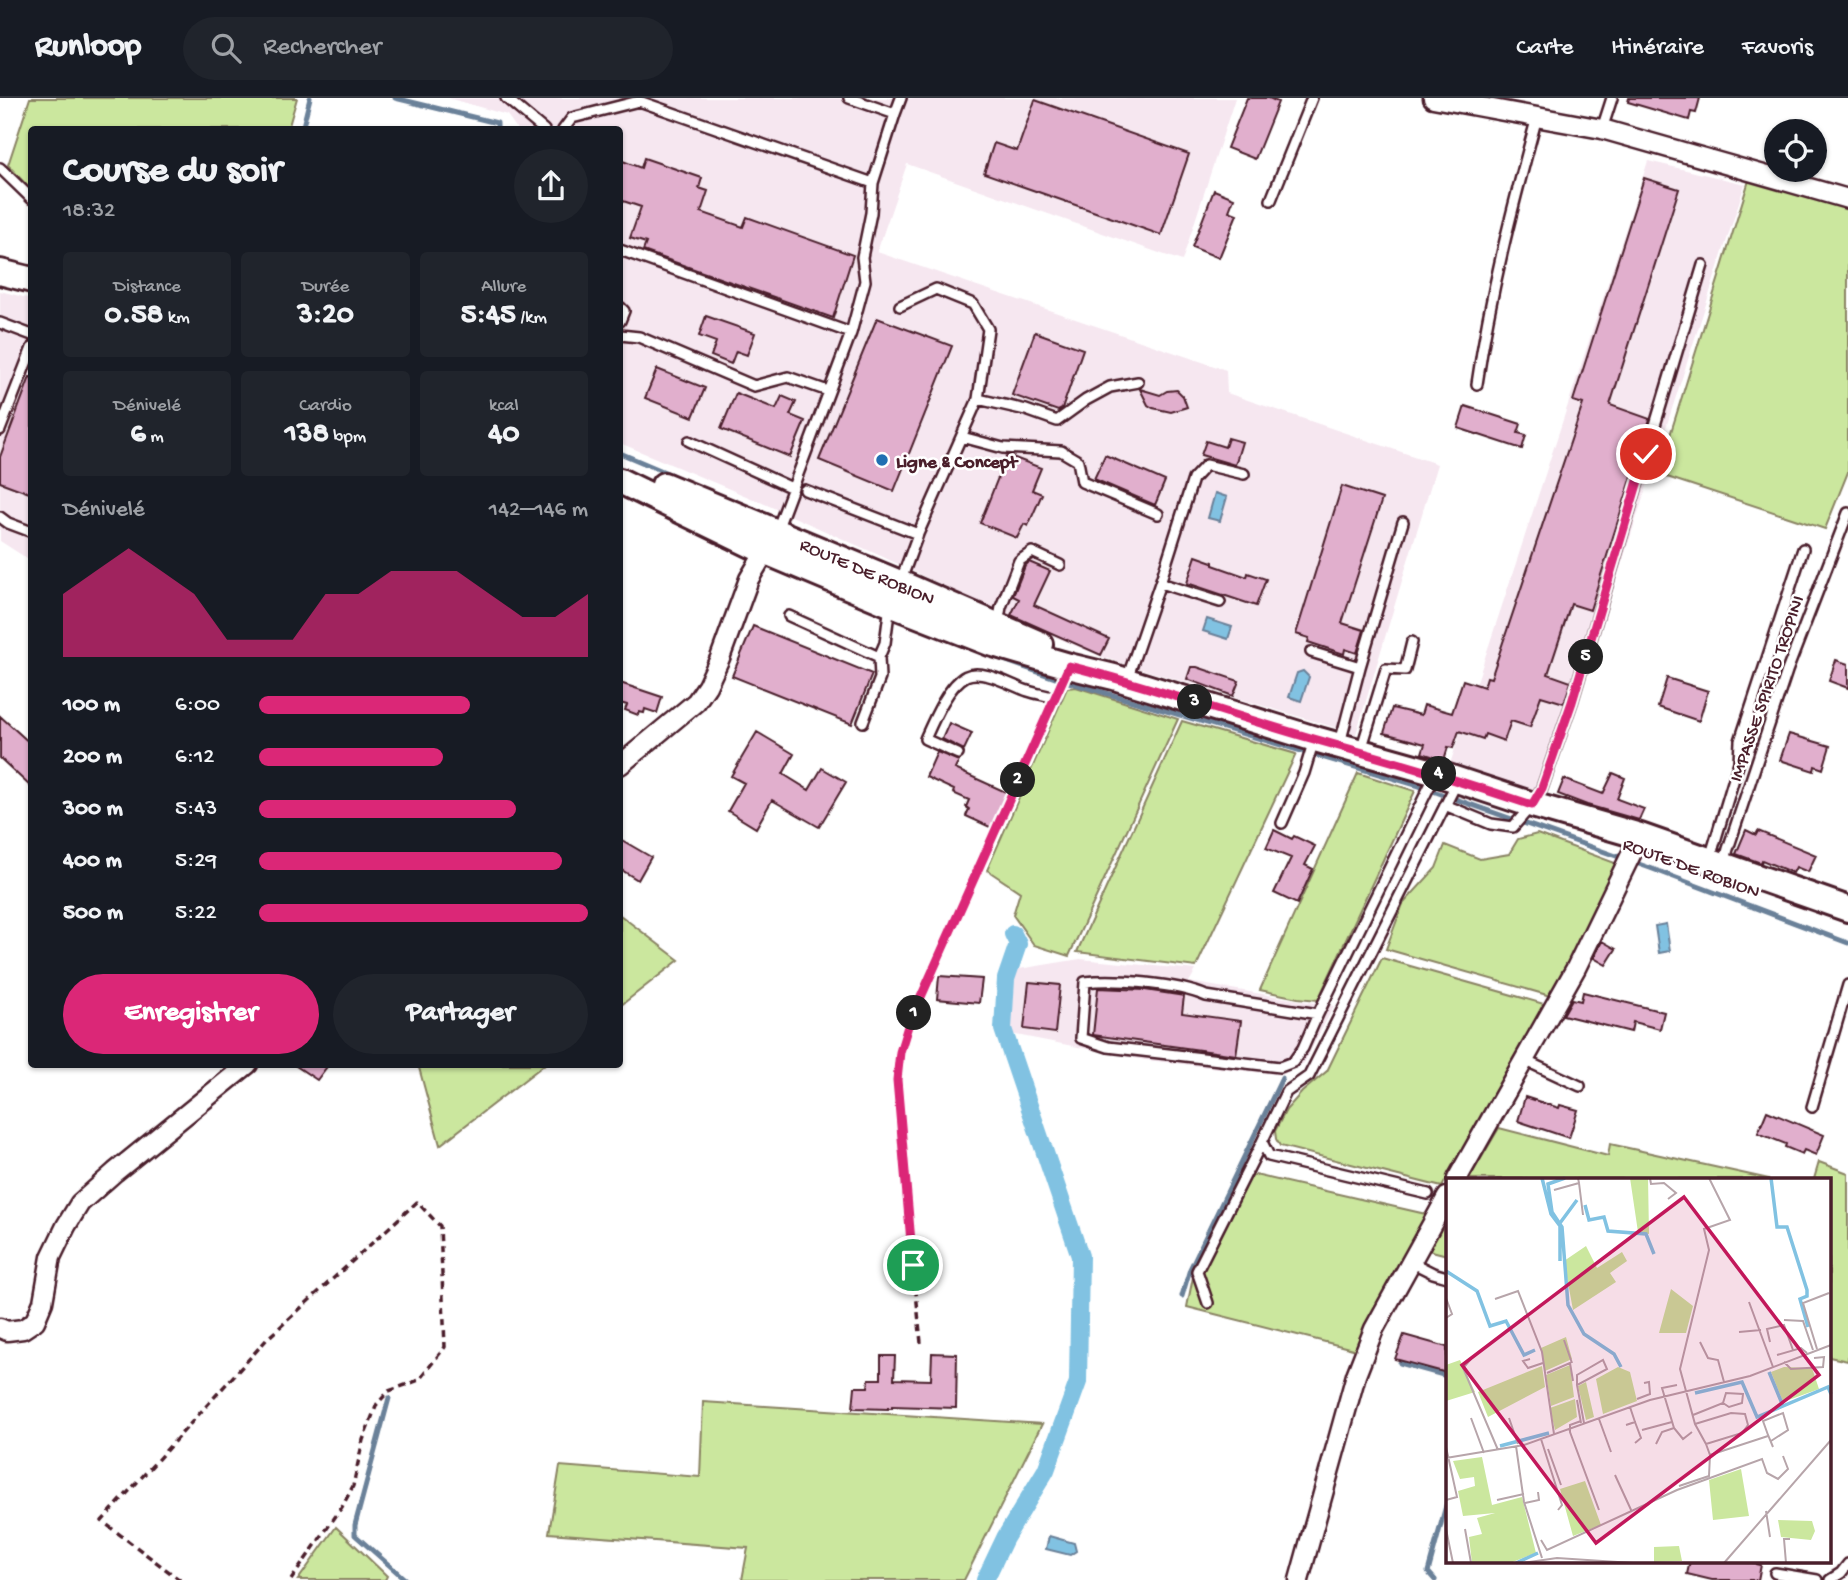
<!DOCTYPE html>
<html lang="fr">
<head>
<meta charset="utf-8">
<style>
  :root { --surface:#171b24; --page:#20242c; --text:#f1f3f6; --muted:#9ea1a6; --line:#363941; --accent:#db2777 }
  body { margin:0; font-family:"Gochi Hand",sans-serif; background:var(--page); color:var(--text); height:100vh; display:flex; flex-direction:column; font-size:26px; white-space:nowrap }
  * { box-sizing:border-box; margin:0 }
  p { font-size:23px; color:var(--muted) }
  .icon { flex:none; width:38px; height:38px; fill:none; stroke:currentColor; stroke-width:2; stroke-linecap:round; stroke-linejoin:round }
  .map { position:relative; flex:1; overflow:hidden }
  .drawer { position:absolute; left:28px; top:28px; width:595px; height:942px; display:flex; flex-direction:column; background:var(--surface); border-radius:7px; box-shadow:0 2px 5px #0004 }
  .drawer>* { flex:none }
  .buttons { position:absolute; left:1764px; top:21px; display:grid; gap:14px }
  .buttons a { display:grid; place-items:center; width:63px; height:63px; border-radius:50%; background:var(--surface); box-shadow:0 2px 5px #0004; font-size:35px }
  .pin { position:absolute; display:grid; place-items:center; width:60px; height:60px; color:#fff; margin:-30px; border:4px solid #fff; border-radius:50%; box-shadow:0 2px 7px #0007 }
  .km { position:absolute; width:35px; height:35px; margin:-18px; border-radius:50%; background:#222; color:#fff; font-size:19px; line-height:35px; text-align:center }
  .round { display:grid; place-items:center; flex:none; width:74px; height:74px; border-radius:37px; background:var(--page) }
  .headline { display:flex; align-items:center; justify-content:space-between; height:119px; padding:0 35px }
  h1 { font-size:38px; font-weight:700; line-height:52px }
  .metrics { display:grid; grid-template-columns:repeat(3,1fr); gap:10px; height:119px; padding:7px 35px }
  .metrics div { display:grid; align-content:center; border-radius:7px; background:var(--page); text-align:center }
  .metrics b { font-size:30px; font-weight:700 }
  .metrics small { font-size:19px; font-weight:400 }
  .metrics p { font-size:19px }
  .chart { height:196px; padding:14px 35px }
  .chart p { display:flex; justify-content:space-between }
  .chart svg { width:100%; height:126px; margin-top:7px; fill:var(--accent); opacity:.7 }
  .button { display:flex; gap:14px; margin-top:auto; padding:14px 35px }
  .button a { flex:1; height:80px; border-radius:42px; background:var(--accent); color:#fff; font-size:28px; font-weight:700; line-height:80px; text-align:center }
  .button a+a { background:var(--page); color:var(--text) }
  ul { padding:0 35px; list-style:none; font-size:23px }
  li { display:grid; grid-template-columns:112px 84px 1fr; align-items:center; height:52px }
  li i { height:18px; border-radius:9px; background:var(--accent) }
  header { display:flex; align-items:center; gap:42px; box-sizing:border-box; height:98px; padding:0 35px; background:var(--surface); border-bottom:2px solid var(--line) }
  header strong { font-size:33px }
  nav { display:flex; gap:38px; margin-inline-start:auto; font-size:24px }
  .search { width:490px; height:63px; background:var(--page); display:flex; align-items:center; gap:18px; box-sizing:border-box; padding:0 24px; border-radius:38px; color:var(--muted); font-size:26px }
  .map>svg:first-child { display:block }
  .built { fill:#f6e7f0 }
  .green { fill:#cbe79e; stroke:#8a8364; stroke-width:2 }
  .water { fill:#81c2e2; stroke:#6b8199; stroke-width:2 }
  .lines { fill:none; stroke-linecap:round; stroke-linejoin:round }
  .stream { stroke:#6b8199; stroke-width:5 }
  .canal { stroke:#81c2e2; stroke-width:18 }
  .building { fill:#e1afcd; stroke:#4a1f2b; stroke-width:2 }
  .lane-casing { stroke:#4a1f2b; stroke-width:14 }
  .street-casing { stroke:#4a1f2b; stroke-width:23 }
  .secondary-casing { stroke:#4a1f2b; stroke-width:30 }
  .path { stroke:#4a1f2b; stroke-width:3.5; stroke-dasharray:7 5; stroke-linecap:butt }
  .lane { stroke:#fff; stroke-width:9 }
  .street { stroke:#fff; stroke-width:18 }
  .secondary { stroke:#fff; stroke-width:24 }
  .route-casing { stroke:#fff; stroke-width:14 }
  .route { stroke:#db2777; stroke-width:9 }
  .poi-dot { fill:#1f6fb2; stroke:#fff; stroke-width:2.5 }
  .labels { text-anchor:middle; stroke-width:5; stroke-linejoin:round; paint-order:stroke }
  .poi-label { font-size:19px; font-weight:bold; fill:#4a1f2b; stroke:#fff; text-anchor:start }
  .street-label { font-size:19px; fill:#4a1f2b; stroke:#fff }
  .inset-river { fill:none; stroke:#81c2e2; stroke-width:3.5 }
  .inset-road { fill:none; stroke:#b7a5aa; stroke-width:2 }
  .view { fill:#c2185b; fill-opacity:0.15; stroke:#c2185b; stroke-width:3.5 }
  .inset-edge { fill:none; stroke:#4a1f2b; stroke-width:3.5 }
</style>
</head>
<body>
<header>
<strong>Runloop</strong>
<div class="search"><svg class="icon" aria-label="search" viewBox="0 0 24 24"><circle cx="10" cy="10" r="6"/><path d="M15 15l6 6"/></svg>Rechercher</div>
<nav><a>Carte</a><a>Itinéraire</a><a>Favoris</a></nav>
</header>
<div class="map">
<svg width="1848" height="1482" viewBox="0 0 1848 1482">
  <rect width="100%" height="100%" fill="#fff"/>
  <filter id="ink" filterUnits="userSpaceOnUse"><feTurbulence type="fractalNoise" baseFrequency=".0143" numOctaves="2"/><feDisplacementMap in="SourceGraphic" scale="14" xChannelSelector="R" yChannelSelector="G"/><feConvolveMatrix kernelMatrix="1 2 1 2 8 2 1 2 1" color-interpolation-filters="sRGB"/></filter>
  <g filter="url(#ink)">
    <path class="built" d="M448 0H1235L1182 163 907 66 877 154 1226 272 1227 295 1437 366 1356 636 1102 559 1009 519 881 458 758 403 620 345V32L517 31 507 17Z
      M1648 63 1745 86 1546 699 1449 669Z
      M0 193 31 201V463L0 443Z
      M1080 861 1196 872 1189 884 1334 908 1304 965 1282 977 1145 962 1011 936 1013 872Z"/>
    <path class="green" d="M30 0H297L288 31 32 32 31 92 8 67Z
      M1750 79 1848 106V374L1825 431 1658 376Z
      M1076 589 1178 621 1069 858 1034 847 1013 817 1020 794 987 772 1067 590Z
      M1182 623 1296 656 1196 869 1077 854Z
      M1358 675 1415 693 1318 902 1298 900 1260 892Z
      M1537 736 1615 765 1587 839 1554 899 1386 851 1403 806 1436 770 1445 747 1480 761 1509 756 1518 741Z
      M620 817 679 862 620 908Z
      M1382 860 1544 906 1442 1089 1280 1048 1276 1041 1275 1033 1286 1012 1302 994 1327 973Z
      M418 966H545L440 1047Z
      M1499 1030 1608 1058 1610 1046 1769 1081H1469Z
      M1819 1064 1848 1075V1263L1829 1259V1081H1814Z
      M1242 1074 1430 1117 1361 1253 1187 1209 1195 1169Z
      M1447 1119V1157L1428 1152Z
      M703 1304 1042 1326 964 1482H742L748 1450 549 1435 560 1368 700 1379Z
      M336 1429 387 1478 385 1482H298Z"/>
    <path class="water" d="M1215 395 1227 399 1220 423 1208 420Z
      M1207 521 1232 529 1228 541 1203 533Z
      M1303 573 1309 579 1301 603 1289 599 1297 575Z
      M1666 826 1670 853 1659 855 1655 828Z
      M1049 1438 1074 1445 1076 1453 1070 1457 1046 1451Z"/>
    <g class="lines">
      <path class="stream" d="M395 0 497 25V32
        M302 32 310 0
        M620 355 672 377
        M975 552 1055 580 1416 687 1650 770 1848 845
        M1182 1198 1190 1171 1282 980
        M1400 1265 1447 1278
        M389 1300 355 1427V1437L406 1482
        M1435 1482 1428 1474 1447 1404"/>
      <path class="canal" d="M985 1482 1005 1440 1046 1372 1078 1284 1080 1158 1003 931 1006 881 1018 846 1013 836"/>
    </g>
    <path class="building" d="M1247 0H1269L1278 4 1255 61 1227 50Z
      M1629 0H1700L1696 15 1691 14 1689 22 1628 4Z
      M1035 2 1189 56 1161 137 984 75 994 45 1017 53Z
      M644 60 702 80 699 90 708 93 701 114 743 129 747 119 853 157 833 220 643 153 646 145 630 140 641 109 620 102V62L641 70Z
      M1644 80 1679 91 1610 307 1650 321 1590 512 1571 506 1548 576 1571 584 1564 605 1541 598 1530 629 1511 623 1504 643 1485 636 1483 641 1459 633 1453 650 1448 649 1444 662 1422 655 1425 646 1384 635 1392 610 1421 617 1424 607 1452 615 1463 582 1484 589 1487 579 1491 580 1583 306 1573 303Z
      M1214 92 1234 100 1229 113 1237 116 1219 160 1192 149Z
      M706 218 755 235 747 257 736 253 731 266 711 258 716 244 699 238Z
      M877 220 952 248 894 393 819 362Z
      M1035 234 1083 251 1062 311 1058 313 1012 297Z
      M657 271 705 290 693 319 645 300Z
      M30 279H32V396L0 384V359Z
      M1140 291 1160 297 1167 293 1177 292 1183 298 1187 309 1171 314 1153 310 1148 307Z
      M736 295 776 311 782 298 796 304 790 317 805 323 790 359 721 331Z
      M1465 308 1521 326 1518 335 1526 337 1522 351 1458 330Z
      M1228 340 1242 344 1235 367 1201 357 1206 343 1225 349Z
      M1007 357 1041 370 1032 392 1042 396 1028 428 1024 426 1017 440 980 425Z
      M1105 357 1165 383 1155 407 1094 381Z
      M1342 388 1382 401 1342 525 1364 532 1357 555 1345 551 1344 556 1308 544 1309 540 1296 536Z
      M1196 458 1213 464V467L1247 479 1248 475 1266 481 1256 508 1187 485Z
      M1029 464 1050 473 1034 507 1109 541 1101 557 1011 517 1019 501 1013 498 1025 468Z
      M753 528 872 576 852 626 732 578Z
      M1836 562 1848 566V590L1829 583Z
      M1191 569H1197L1239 583 1233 598 1187 581Z
      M1667 580 1708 593 1699 623 1658 609Z
      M620 585 662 599 657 615 645 611 644 615 639 614 638 617 625 612 627 607 620 605Z
      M0 618 32 647V690L0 660Z
      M949 625 972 635 964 652 942 641Z
      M757 634 794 656 783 676 809 692 822 670 846 684 819 729 772 702 756 730 728 713 744 685 731 678Z
      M1789 636 1830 648 1823 671 1815 668 1814 673 1780 662Z
      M937 654 959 663 955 671 1008 695 992 730 966 718 969 711 966 709 969 702 953 695 954 692 926 679Z
      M1613 675 1625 680 1617 701 1644 711 1639 722 1587 707 1558 696 1564 681 1603 696Z
      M1274 732 1292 741 1294 738 1315 748 1305 767 1313 771 1297 806 1274 795 1291 760 1266 750Z
      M1746 732 1756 737 1758 733 1816 757 1808 774 1796 769 1793 775 1762 762 1761 765 1736 756Z
      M620 741 651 759 638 782 620 771Z
      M1602 843 1616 851 1606 867 1594 860Z
      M939 878 982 881 979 905 937 901Z
      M1029 884 1060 887 1055 935 1024 931Z
      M1098 890 1145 892 1178 897 1184 898 1182 915 1241 923 1236 957 1093 937Z
      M1583 894 1664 914 1660 931 1633 924 1631 934 1563 917 1572 901 1581 903Z
      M293 966H329L317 982Z
      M1525 999 1559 1010 1560 1007 1578 1012 1569 1040 1518 1023Z
      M1767 1013 1824 1037 1816 1057 1804 1052 1802 1056 1785 1049 1786 1046 1758 1035Z
      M1404 1237 1447 1249V1275L1395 1261Z
      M932 1255 957 1256 956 1310 892 1308V1310H888V1311L853 1310 855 1289H868L869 1281H881V1258H895L894 1281 931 1282Z
      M1690 1463H1742L1761 1467 1758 1482H1712L1687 1476Z"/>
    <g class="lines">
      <defs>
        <path id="lane" d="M506 0 544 32
          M849 0 895 16 873 85
          M895 16 901 0
          M1602 31 1612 0
          M563 32 572 20 639 3 873 85 871 115 862 159 865 183 851 235 777 432
          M0 70 32 101
          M1271 102 1312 0
          M620 152 851 235
          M900 208 936 191 973 206 988 231 978 301 918 436 901 482
          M620 209 624 213 620 223
          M0 225 32 237
          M620 237 639 239 754 288 788 279 828 293
          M1477 286C1490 195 1513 107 1537 19
          M978 301 1026 312 1057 323 1086 302 1110 289 1138 284
          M0 332 32 250
          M962 339 1003 350 1061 353 1078 363 1082 384 1158 416
          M689 343 792 390
          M805 392 918 436
          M0 419 8 425 32 434
          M1160 485 1193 381 1206 367 1244 376
          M789 518 879 559 885 545 890 507
          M998 526 1001 509 1019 463 1032 454 1060 467
          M1311 554 1360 569
          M1127 581 1160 485 1220 504
          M863 624 880 580 879 559
          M1340 645 1360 569 1403 424
          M1361 652 1386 571 1405 572 1412 544
          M958 656 925 641C933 623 948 587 966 578 983 570 1012 588 1028 593 1037 596 1046 597 1055 600
          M1445 707 1491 726 1513 729 1532 707 1542 690 1572 604 1703 167
          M1282 725 1304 675 1314 642
          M1710 760 1739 664 1740 643 1803 451
          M1724 766 1728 751 1787 573 1848 415
          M1318 916 1303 950 1293 964 1280 969 1108 949 1081 940 1085 884C1114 880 1179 886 1206 898L1318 916 1435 677
          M1524 962 1580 988
          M1812 1009 1848 887
          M1428 1096 1269 1058 1262 1044 1286 994 1309 978 1453 692 1456 682
          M1411 1164 1433 1175 1447 1179
          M1208 1205 1197 1173 1262 1044
          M1775 1475 1817 1482
          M1830 1482 1841 1475 1848 1466"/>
        <path id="street" d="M1433 0 1602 31 1848 101
          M620 667 696 604 707 588 720 560 749 481 771 444
          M1457 1081 1576 870 1640 738
          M0 1230 7 1233 23 1231 35 1223 43 1204 51 1159 66 1128 80 1105 115 1074 248 966
          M1299 1482 1356 1277 1374 1231 1447 1099"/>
        <path id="secondary" d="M0 174 32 182
          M620 383 766 454 890 506 990 545 1069 568 1114 579 1315 641 1436 675 1536 708 1640 738 1848 811
          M664 387 900 485 1040 546"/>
      </defs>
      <use href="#lane" class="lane-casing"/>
      <use href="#street" class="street-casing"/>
      <use href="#secondary" class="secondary-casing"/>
      <path class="path" d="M921 1245 898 1011C896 978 899 958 909 927L1050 610
        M180 1482 102 1423 268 1240 417 1104 440 1128 445 1249 419 1282 389 1293 377 1306 363 1342 353 1388 342 1409 291 1482"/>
      <use href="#lane" class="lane"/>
      <use href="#street" class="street"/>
      <use href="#secondary" class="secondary"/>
    </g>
  </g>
  <g class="lines" filter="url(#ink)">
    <defs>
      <path id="route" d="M913 1167 897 982 900 954 908 928 1069 568C1152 588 1232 618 1314 641 1387 661 1460 683 1532 707L1542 690 1572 604 1646 356"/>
    </defs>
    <use href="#route" class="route-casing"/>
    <use href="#route" class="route"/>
  </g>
  <circle class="poi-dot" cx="882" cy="362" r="7"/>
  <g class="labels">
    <g class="poi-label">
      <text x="896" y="369">Ligne &amp; Concept</text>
    </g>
    <g class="street-label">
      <text transform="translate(868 472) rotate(23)" y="7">ROUTE DE ROBION</text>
      <text transform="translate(1765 590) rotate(-71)" y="7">IMPASSE SPIRITO TROPINI</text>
      <text transform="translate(1692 768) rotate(20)" y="7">ROUTE DE ROBION</text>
    </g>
  </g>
  <g transform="translate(1446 1080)">
    <rect width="385" height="385" fill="#fff"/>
    <path d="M184 0H202L203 56 192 54ZM140 68 151 90 176 74 181 83 164 95 170 104 127 132 118 83ZM225 111 247 128 240 155H213ZM120 159 126 181 99 193 95 170ZM14 182 29 214 0 223V187ZM124 187 128 219 105 228 100 197ZM96 188 99 209 42 239 32 214ZM172 189 184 194 191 223 157 236 150 201ZM338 189 366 190 373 211 337 224 325 194ZM140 204 148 239 140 242 132 208ZM129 221 131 239 109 252 104 230ZM36 279 46 327 76 319 90 375 64 385H26L23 359 36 356 31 340 49 335 17 338 12 313 29 308 28 299 14 301 7 283ZM295 291 303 338 267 342 263 302ZM139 303 155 347 127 358 114 311ZM332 342 366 343 369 353 365 362 335 359ZM233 368 236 383 208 384V369Z" fill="#cbe79e"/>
    <path class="inset-river" d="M96 0 105 36 114 48V83M119 0 102 6 106 34 116 49 122 127 138 156 168 176 175 189M325 0 331 49H341L361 112V118L354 121 362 149M139 27 143 42 158 39 162 53 200 56 208 76M114 45 131 22M0 93 31 113 44 148 60 143 78 177 89 172M323 194 337 228M249 215 296 204 311 239 382 209 385 216M54 268 103 255M70 385 92 375"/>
    <path class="inset-road" d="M204 0 205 6 218 5 230 15 222 21M133 5 137 37M108 12 133 5 132 0M0 120 6 136 0 140M49 121 72 113 96 174 108 256M303 124 327 189M338 142 357 143 367 172M293 154 315 152M118 162 126 185M254 164 262 180 272 182 278 204M324 164 321 151 338 147 347 172M371 171 357 125 383 115M331 177 355 170 361 175M25 181 17 190 52 272M84 181 77 183 82 190 97 185M338 184 345 191 377 189 378 179 368 180M101 195 124 185 127 203M131 207V197L157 182 161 191 131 207 138 245M231 207 216 210 228 250 237 261 246 254M191 221 204 216 203 204 198 205M131 222 135 245M247 237 277 225 280 215 297 216 296 225 283 229 277 225M25 240 38 275M63 240 72 266M153 241 165 274M135 243 124 247V254L153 332M249 246 285 235 299 236 302 247 296 255 260 266 249 246 234 191 263 72 258 51 284 42 263 0M180 247 189 244 184 229M196 252 226 244M95 261 116 327 112 332M325 263 342 252 337 235 317 243 322 257 327 269M189 265 195 260 189 244M210 266 216 254 228 250M260 266 264 277 322 258M70 268 78 324 96 380M0 269 11 319 0 322M102 271 115 307M0 280 78 267 204 222 304 198 385 167M169 297 186 334M233 308 263 298 264 277M51 322 78 316M79 325 93 322 92 314M320 333 324 359M0 351 7 385M19 351 25 385M95 362 101 372 231 312 316 281 321 295 332 301 342 291 337 278M77 385 111 380 187 385M278 385 385 262M340 385 338 361H344"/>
    <path class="view" d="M238 19 373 197 150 365 16 187Z"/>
    <rect width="385" height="385" class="inset-edge"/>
  </g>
</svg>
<div class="buttons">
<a><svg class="icon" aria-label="locate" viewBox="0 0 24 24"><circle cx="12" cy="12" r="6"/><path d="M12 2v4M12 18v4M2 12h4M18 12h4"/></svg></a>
</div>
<div class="pin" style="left:913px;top:1167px;background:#1e9e55"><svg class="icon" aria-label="arrive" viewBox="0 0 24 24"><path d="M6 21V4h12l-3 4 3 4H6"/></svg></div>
<div class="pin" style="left:1646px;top:356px;background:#d93025"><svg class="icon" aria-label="check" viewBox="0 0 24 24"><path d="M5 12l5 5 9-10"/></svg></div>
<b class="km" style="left:914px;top:915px">1</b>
<b class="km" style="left:1018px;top:682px">2</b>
<b class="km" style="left:1195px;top:604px">3</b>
<b class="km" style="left:1439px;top:676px">4</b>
<b class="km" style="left:1586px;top:559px">5</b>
<section class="drawer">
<div class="headline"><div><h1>Course du soir</h1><p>18:32</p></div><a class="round"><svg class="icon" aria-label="share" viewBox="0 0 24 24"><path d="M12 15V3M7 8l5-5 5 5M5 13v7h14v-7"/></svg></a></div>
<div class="metrics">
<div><p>Distance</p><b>0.58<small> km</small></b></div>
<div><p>Durée</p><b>3:20</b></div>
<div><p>Allure</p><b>5:45<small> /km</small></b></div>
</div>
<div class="metrics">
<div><p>Dénivelé</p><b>6<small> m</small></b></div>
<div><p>Cardio</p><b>138<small> bpm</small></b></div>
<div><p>kcal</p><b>40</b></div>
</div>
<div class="chart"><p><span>Dénivelé</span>142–146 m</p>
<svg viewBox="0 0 160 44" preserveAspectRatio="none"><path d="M0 44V22L10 14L20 6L30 14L40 22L50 38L60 38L70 38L80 22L90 22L100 14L110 14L120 14L130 22L140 30L150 30L160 22V44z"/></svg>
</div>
<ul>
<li><b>100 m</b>6:00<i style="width:64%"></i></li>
<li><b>200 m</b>6:12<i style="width:56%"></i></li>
<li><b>300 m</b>5:43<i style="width:78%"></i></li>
<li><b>400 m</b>5:29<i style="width:92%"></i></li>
<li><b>500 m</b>5:22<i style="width:100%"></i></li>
</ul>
<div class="button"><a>Enregistrer</a><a>Partager</a></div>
</section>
</div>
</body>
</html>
